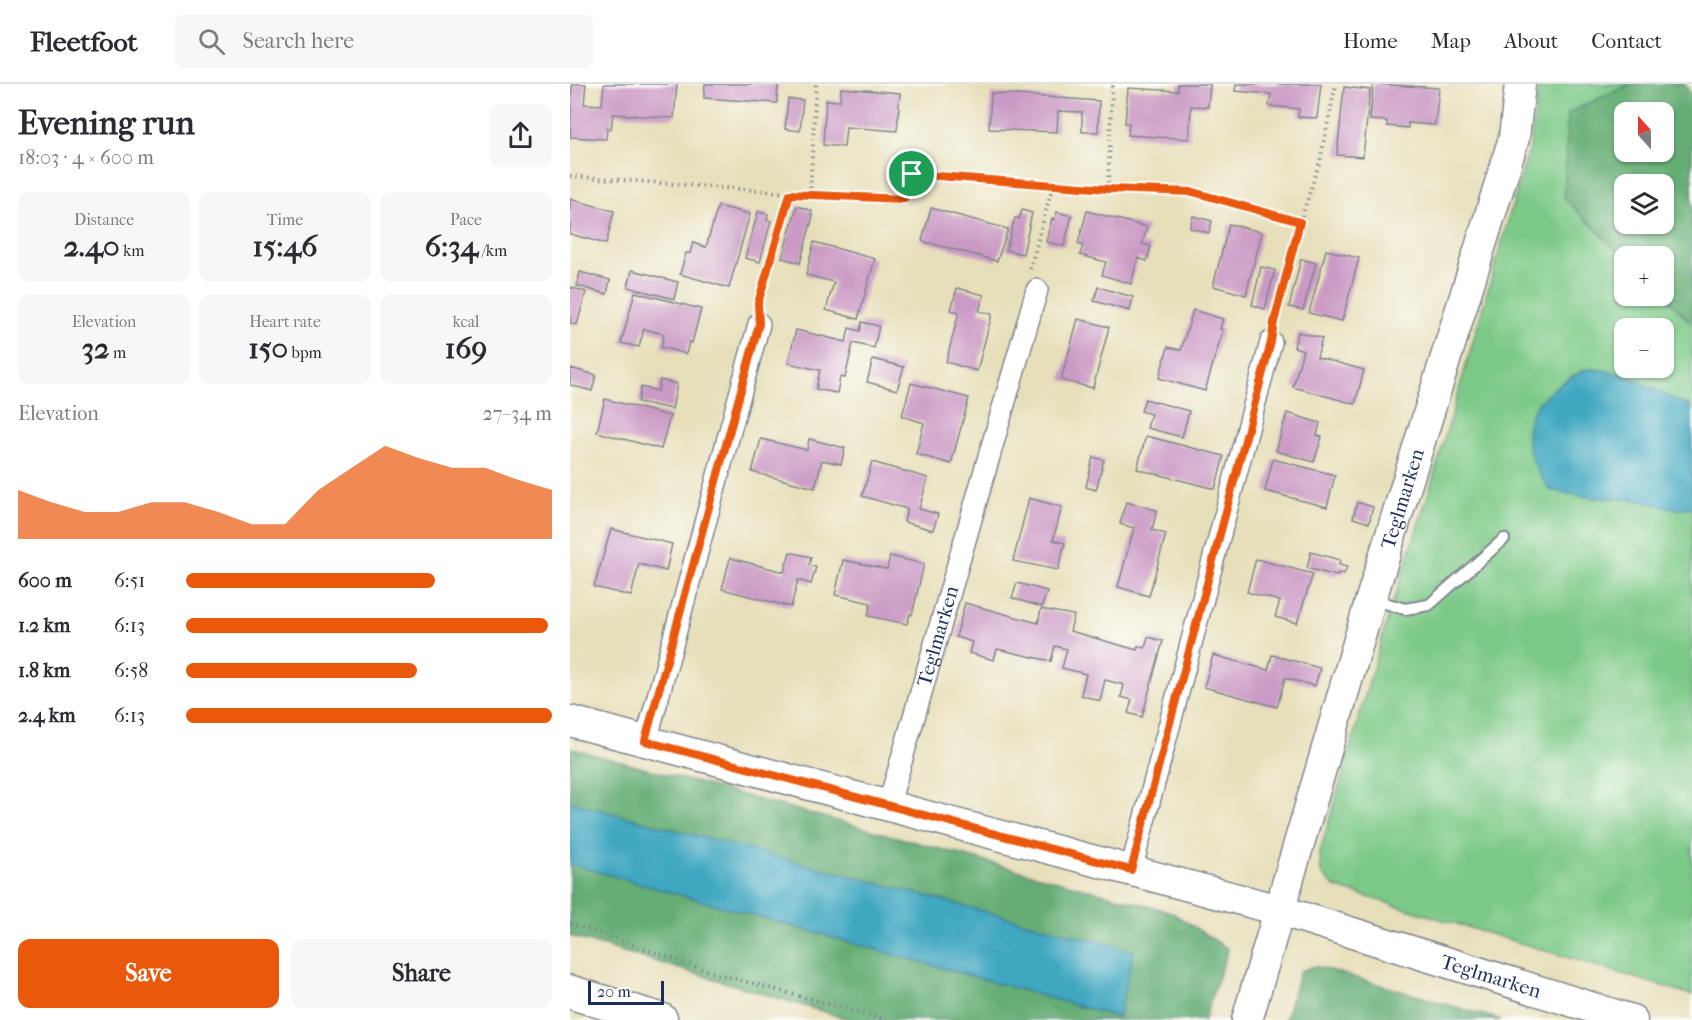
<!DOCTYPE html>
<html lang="en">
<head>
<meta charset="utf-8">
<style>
  :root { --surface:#fff; --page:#f7f7f7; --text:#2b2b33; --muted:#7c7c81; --line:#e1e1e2; --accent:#ea580c }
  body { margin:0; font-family:"IM FELL French Canon",serif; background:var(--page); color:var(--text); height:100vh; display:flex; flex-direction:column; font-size:22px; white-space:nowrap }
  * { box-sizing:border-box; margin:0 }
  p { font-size:20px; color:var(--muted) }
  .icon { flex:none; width:33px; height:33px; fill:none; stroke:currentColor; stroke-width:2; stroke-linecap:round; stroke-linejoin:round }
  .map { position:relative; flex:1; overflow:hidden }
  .drawer { display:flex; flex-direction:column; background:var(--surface); width:570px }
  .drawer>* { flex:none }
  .needle { width:39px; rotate:339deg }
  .controls { position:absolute; left:1044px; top:18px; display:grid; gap:12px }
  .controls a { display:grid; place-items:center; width:60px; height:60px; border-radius:12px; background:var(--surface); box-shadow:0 2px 4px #0004; font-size:30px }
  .scale { position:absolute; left:18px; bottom:15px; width:76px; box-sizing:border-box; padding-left:6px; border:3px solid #1b2f5e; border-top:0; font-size:16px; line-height:21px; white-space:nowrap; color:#1b2f5e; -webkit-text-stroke:4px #fdfcf7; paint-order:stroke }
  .pin { position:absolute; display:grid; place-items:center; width:51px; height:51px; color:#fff; margin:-26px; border:3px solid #fff; border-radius:50%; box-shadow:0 2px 6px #0007 }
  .round { display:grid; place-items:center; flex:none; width:63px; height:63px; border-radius:12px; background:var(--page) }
  .head { display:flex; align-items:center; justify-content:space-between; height:102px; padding:0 18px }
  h1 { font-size:33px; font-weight:800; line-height:45px }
  .figures { display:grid; grid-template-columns:repeat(3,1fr); gap:9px; height:102px; padding:6px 18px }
  .figures div { display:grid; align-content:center; border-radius:12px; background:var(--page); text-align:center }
  .figures b { font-size:30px; font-weight:800 }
  .figures small { font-size:16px; font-weight:400 }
  .figures p { font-size:16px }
  .chart { height:168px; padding:12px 18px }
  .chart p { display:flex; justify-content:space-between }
  .chart svg { width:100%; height:108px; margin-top:6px; fill:var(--accent); opacity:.7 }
  .cta { display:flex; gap:12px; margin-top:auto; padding:12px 18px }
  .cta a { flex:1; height:69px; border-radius:12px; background:var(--accent); color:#fff; font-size:24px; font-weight:800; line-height:69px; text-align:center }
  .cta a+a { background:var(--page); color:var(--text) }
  ul { padding:0 18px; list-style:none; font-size:20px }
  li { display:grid; grid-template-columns:96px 72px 1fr; align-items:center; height:45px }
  li i { height:15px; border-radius:8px; background:var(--accent) }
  header { display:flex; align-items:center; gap:36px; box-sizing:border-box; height:84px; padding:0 30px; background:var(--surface); border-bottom:2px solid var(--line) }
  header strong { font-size:28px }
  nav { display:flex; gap:33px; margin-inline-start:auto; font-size:21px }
  .search { width:420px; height:54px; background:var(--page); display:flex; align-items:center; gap:15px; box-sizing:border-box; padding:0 21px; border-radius:12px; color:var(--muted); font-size:22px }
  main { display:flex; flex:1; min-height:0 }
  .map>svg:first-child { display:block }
  .green { fill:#7cc987; stroke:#4c7c72; stroke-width:1.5; fill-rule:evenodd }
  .forest { fill:#65ad74; stroke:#406e69; stroke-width:1.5; fill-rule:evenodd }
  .water { fill:#41a7c1; stroke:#2e6b90; stroke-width:1.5 }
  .building { fill:#ca99c5 }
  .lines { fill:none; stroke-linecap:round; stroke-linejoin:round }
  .lane-casing { stroke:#81878c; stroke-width:14 }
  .street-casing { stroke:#81878c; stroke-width:24 }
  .secondary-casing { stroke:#81878c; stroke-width:33 }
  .primary-casing { stroke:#81878c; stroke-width:36 }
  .path { stroke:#81878c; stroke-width:4; stroke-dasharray:1.5 4.5; stroke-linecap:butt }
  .lane { stroke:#fff; stroke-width:10 }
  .street { stroke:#fff; stroke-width:21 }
  .secondary { stroke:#fff; stroke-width:30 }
  .primary { stroke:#fff; stroke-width:33 }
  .route-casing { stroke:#fff; stroke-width:12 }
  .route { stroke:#ea580c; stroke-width:8 }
  .labels { text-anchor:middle; stroke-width:6; stroke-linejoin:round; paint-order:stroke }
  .street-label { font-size:20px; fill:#1b2f5e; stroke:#fdfcf7 }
</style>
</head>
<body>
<header>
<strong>Fleetfoot</strong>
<div class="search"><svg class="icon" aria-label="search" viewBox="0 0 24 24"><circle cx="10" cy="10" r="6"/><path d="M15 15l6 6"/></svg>Search here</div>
<nav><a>Home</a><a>Map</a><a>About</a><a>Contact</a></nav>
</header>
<main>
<section class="drawer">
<div class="head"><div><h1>Evening run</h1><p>18:03 · 4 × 600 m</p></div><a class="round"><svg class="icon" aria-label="share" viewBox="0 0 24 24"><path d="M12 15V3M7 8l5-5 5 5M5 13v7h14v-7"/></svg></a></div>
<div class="figures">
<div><p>Distance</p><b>2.40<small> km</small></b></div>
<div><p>Time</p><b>15:46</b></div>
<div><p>Pace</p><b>6:34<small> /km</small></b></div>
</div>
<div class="figures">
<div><p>Elevation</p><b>32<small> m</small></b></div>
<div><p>Heart rate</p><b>150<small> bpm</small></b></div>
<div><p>kcal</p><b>169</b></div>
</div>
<div class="chart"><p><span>Elevation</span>27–34 m</p>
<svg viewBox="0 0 160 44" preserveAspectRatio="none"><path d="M0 44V24L10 29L20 33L30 33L40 29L50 29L60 33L70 38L80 38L90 24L100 15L110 6L120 11L130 15L140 15L150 20L160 24V44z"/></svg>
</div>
<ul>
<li><b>600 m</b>6:51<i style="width:68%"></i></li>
<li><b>1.2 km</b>6:13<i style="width:99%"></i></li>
<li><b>1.8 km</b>6:58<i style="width:63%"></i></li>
<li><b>2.4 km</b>6:13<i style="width:100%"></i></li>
</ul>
<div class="cta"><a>Save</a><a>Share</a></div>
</section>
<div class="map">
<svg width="1122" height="936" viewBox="0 0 1122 936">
  <rect width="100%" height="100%" fill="#fdfcf7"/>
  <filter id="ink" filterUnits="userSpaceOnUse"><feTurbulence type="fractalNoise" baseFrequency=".0167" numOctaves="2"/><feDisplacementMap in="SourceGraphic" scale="12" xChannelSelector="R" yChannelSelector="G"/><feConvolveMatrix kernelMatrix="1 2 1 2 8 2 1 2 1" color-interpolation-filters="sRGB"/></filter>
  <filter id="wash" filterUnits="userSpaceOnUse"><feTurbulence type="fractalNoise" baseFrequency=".008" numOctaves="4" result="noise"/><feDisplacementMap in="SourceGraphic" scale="24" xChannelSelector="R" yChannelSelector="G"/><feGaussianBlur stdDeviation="1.35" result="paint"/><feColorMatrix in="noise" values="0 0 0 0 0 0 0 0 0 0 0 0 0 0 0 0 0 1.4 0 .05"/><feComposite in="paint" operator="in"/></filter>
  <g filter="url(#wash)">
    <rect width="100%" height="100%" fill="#e7dfba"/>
    <path class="green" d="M969 0H1114L1122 16V911L765 803 751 789 750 768 816 540 860 405 960 61ZM1054 28H1094V68H1054ZM1054 100H1094V140H1054ZM1054 172H1094V212H1054ZM1054 244H1094V284H1054Z"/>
    <path class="forest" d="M1061 0H1115L1122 13V240L1094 211V172L1054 173 994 114 998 29ZM1094 28V68H1054V28ZM1094 100V140H1054V100Z
      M0 664 601 828 658 865 634 936H281L0 852Z
      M745 882 931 936H715L730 887Z"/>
    <path class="water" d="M1016 285C1056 284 1086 309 1122 323V423L1108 425 1061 415 1023 414 980 406C937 346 957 316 1016 285Z
      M0 718 564 867 548 933 0 780Z"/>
    <g id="blocks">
      <path class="building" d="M2 0H16L14 20 32 21 34 0H107L104 34 43 30 41 45 37 44 36 55 0 53Z
        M135 0H208L207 19 134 14Z
        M608 0H640L638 23 621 22 619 55 558 51 559 39H555L558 4 608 7Z
        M666 0H751L747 34 728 33 729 25 699 22 701 10 665 7Z
        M803 0 869 4 865 41 838 39V44L817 42V37L800 36Z
        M774 3 800 6 793 73 767 71Z
        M271 4 330 9 327 47 276 43 274 63 253 61 256 16 270 17Z
        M421 9 529 17 528 48H512V28L488 27 487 48 419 45Z
        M218 15 233 16 230 47 215 45Z
        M0 115 44 127 36 160 0 150Z
        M148 122 180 130 159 204 110 190 116 169H120L123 159 136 163Z
        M227 122 242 127 241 131 243 132 230 179 212 174Z
        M361 124 438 145 427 177 352 157Z
        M452 126 462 129 453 170 436 166 445 134 449 135Z
        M517 127 577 143 572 160 581 162 577 177 568 174 561 200 532 191 536 178 510 171 513 162 508 160Z
        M188 128 198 130 197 136 201 137 190 178 175 174Z
        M487 128 502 132 494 162 476 158 482 134 485 135Z
        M623 132 642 137 639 149 620 144Z
        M659 140 692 148 676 211 643 202Z
        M244 158 305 175 288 235 256 226 264 198 236 191Z
        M756 166 789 174 772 237 739 229Z
        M731 175 746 179 733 226 719 223Z
        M691 183 705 186 695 225 682 221Z
        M62 186 108 198 104 215 58 203Z
        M10 188 40 196 37 210 7 202Z
        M0 203 16 208 7 241 0 239Z
        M528 203 563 213 560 227 524 217Z
        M387 204 414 211 409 227 422 230 407 287 376 278 389 228 381 226Z
        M65 208 131 225 122 259 119 258 116 270 91 263 94 250 74 245 69 263 51 259Z
        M623 226 653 235 650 245 653 246 635 307 589 294 598 263 611 266Z
        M508 235 539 243 523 304 491 296Z
        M292 238 309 242 304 264 283 259 275 294 270 293 267 309 246 305 250 286 218 279 226 246 276 258 279 244 290 247Z
        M728 248 752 254 747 273 794 286 785 320 723 303 733 266 724 263Z
        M303 275 334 283 327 306 297 298Z
        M0 284 26 291 22 307 0 301Z
        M90 296 107 300 102 325 68 318 71 303 88 307Z
        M341 299 399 314 381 380 346 370 354 339 332 332Z
        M35 315 100 332 91 365 27 348Z
        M575 315 619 327 612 353 577 344 581 330 571 327Z
        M717 329 750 339 747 351 752 353 744 378 706 367Z
        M576 352 654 372 645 405 567 385Z
        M191 355 237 366 239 355 275 364 271 380 252 376 245 404 182 388Z
        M523 373 534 376 526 406 516 403Z
        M703 375 765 391 757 423 695 407Z
        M302 378 358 394 349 425 368 430 363 446 334 438 337 425 292 412Z
        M459 414 492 423 483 456 495 459 488 486 443 477Z
        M556 418 587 426 582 446 596 450 579 512 548 503 564 444 550 440Z
        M787 418 803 423 799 439 783 434Z
        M41 445 102 460 96 487 69 480 61 512 24 503Z
        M220 468 241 473 239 481 246 483 241 500 228 496 221 523 152 505 160 474 214 488Z
        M741 468 770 476 769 481 777 483 774 490 768 489 767 492 737 484Z
        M320 472 354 480 342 531 340 530 337 540 298 532 301 519 265 511 273 476 317 485Z
        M686 475 743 490 727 539 705 533 710 517 677 508Z
        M447 499 477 507 472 523 442 514Z
        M395 519 468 539 471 525 504 531 500 547 567 566 568 562 575 564 578 553 593 557 572 633 558 629 562 616 551 613 554 601 535 596 530 617 511 611 516 590 492 584 497 565 485 562 481 577 427 565 424 576 399 569 402 558 386 553Z
        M643 571 698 586 702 571 750 584 745 602 715 594 707 623 634 603Z"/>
    </g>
  </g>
  <g filter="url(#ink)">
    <use href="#blocks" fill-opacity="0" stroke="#81878c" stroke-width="1.5"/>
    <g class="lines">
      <defs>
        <path id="lane" d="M802 515 835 525 859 521 934 455"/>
        <g id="street">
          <path d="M76 657 189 240"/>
          <path id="s1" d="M318 723 467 206"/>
          <path d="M561 786 701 258"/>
        </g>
        <g id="secondary">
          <path id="s2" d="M0 637 709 826 1062 936"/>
          <path id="s3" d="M677 936 801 515 944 54 950 0"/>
        </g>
        <path id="primary" d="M0 908 91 936"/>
      </defs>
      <use href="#lane" class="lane-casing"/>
      <use href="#street" class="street-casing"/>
      <use href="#secondary" class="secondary-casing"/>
      <use href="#primary" class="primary-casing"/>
      <path class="path" d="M0 92 220 109 334 115 342 90 538 105 623 108 730 138
        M538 105 542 3 540 0
        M240 110 246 0
        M460 185 483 101
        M188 218 220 109
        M704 237 730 138 750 77 766 0
        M0 839 144 889 318 936"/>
      <use href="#lane" class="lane"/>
      <use href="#street" class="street"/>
      <use href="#secondary" class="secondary"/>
      <use href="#primary" class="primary"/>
    </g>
  </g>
  <g class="lines" filter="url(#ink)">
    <defs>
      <path id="route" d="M342 90 538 105 623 108 730 138 704 238 701 258 561 786 75 657 189 240 188 219 220 110 334 115Z"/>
    </defs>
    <use href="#route" class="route-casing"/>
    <use href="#route" class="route"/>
  </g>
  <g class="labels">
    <g class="street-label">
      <text dy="7" stroke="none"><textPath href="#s3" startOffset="544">Teglmarken</textPath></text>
      <text dy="7" stroke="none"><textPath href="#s1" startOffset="178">Teglmarken</textPath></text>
      <text dy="7" stroke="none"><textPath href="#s2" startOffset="956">Teglmarken</textPath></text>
    </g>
  </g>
</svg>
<div class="controls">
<a><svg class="needle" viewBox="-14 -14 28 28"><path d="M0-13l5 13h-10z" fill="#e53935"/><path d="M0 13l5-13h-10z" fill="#7c7c81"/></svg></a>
<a><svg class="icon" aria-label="layers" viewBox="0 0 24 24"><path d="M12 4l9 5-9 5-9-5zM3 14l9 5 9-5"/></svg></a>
<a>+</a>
<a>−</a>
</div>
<div class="scale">20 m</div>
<div class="pin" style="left:342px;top:90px;background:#1e9e55"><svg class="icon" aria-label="arrive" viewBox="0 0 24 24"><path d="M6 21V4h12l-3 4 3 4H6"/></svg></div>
</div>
</main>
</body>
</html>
